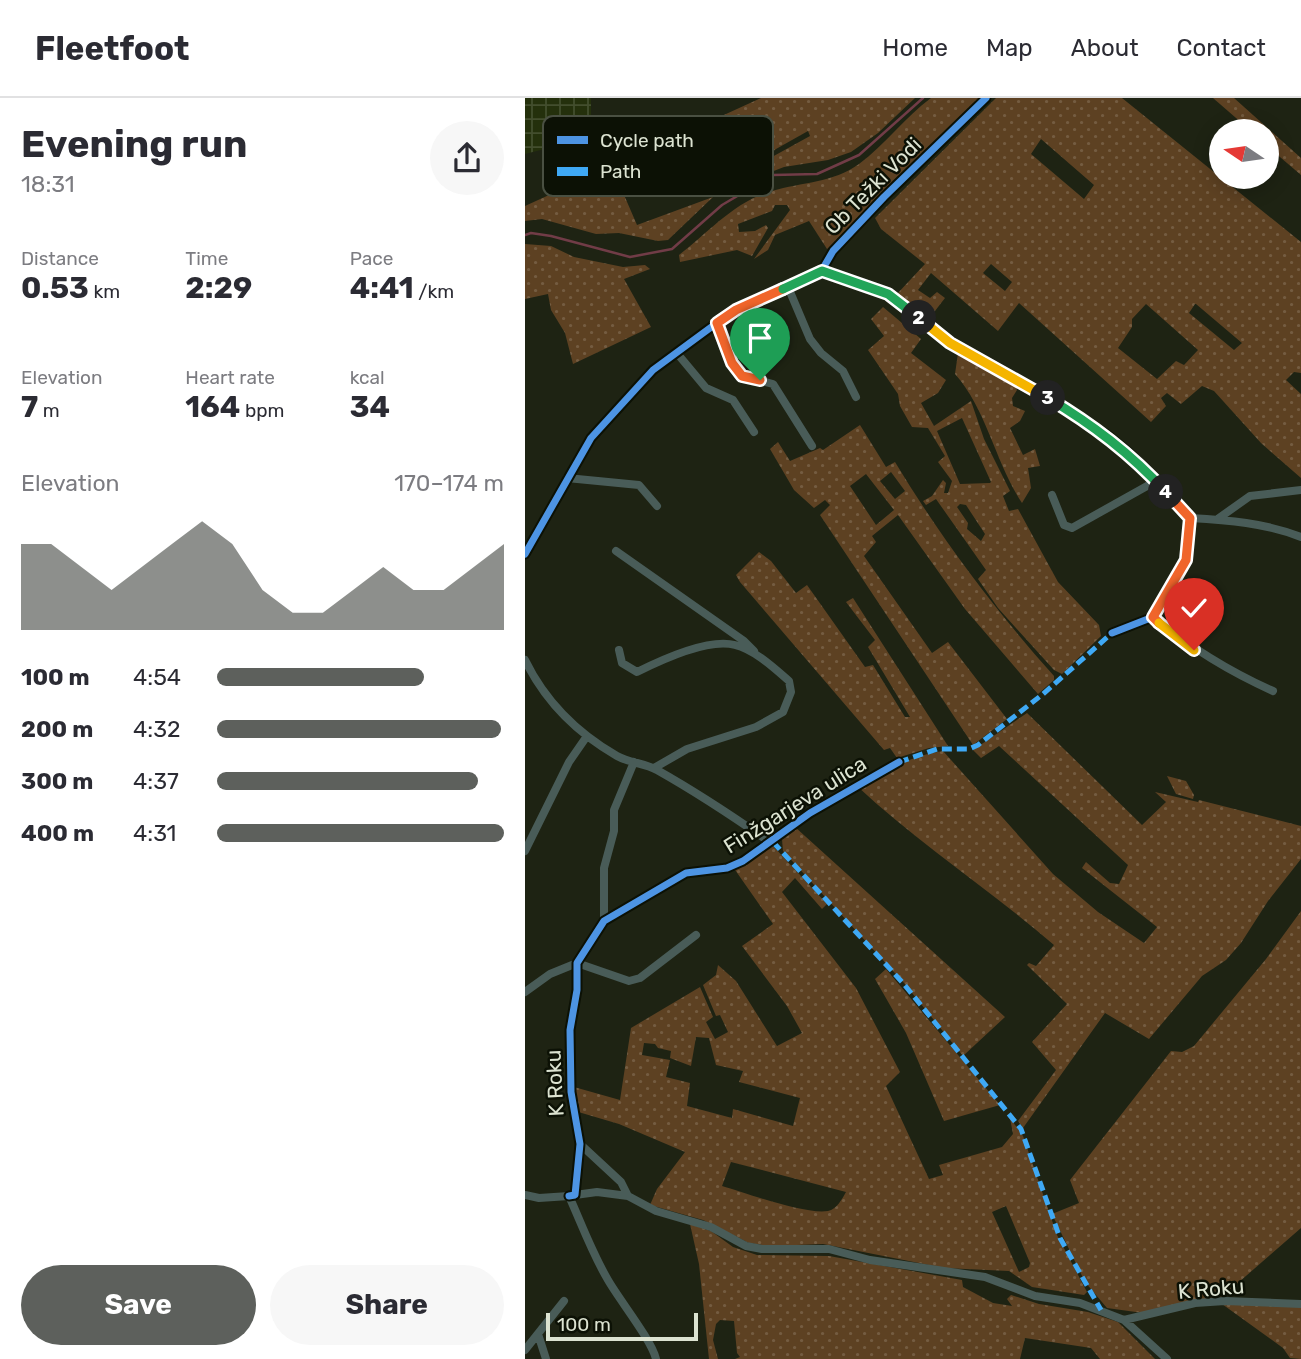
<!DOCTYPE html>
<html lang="en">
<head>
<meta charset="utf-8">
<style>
  :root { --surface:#fff; --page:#f7f7f7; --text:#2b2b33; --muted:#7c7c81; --line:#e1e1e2; --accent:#5d605c }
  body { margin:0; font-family:Rubik,sans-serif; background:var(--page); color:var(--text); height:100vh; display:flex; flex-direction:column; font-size:26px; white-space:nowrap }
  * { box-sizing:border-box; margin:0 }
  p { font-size:23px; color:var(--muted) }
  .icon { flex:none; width:38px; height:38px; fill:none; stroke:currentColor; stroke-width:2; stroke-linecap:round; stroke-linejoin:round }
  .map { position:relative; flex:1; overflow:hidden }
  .details { display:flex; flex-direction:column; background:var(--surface); width:525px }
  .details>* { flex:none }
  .needle { width:46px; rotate:283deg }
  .controls { position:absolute; left:684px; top:21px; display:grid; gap:14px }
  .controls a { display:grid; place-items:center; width:70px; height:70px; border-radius:50%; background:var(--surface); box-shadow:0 4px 18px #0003; font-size:35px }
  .scale { position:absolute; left:21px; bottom:18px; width:152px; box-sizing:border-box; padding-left:7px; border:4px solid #dce3d1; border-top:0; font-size:19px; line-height:24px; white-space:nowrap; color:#dce3d1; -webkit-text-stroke:5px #0c1105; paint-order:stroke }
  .pin { position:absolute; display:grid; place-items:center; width:60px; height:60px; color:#fff; margin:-72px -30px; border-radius:50% 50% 50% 0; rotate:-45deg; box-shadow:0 0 7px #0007 }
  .pin .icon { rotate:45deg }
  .km { position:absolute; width:35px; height:35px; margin:-18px; border-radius:50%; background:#222; color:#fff; font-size:19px; line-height:35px; text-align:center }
  .round { display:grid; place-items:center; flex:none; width:74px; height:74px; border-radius:37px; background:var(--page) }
  .head { display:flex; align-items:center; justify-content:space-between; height:119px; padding:0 21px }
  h1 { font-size:38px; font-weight:700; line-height:52px }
  .stats { display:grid; grid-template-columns:repeat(3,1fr); gap:10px; height:119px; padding:7px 21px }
  .stats div { display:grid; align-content:center }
  .stats b { font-size:30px; font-weight:700 }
  .stats small { font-size:19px; font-weight:400 }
  .stats p { font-size:19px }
  .chart { height:196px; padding:14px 21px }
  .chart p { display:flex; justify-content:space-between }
  .chart svg { width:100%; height:126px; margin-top:7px; fill:var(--accent); opacity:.7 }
  .button { display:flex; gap:14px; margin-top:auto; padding:14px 21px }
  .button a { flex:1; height:80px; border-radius:42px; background:var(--accent); color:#fff; font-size:28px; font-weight:700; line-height:80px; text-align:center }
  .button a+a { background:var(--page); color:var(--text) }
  ul { padding:0 21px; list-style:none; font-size:23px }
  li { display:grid; grid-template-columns:112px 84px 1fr; align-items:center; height:52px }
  li i { height:18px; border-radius:9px; background:var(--accent) }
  header { display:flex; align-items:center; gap:42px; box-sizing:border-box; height:98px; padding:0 35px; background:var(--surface); border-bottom:2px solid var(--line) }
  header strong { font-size:33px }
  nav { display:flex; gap:38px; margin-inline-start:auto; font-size:24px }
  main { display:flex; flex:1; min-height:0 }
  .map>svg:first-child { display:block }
  .industrial { fill:url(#industrial-grid) }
  .grass { fill:url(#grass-dots); fill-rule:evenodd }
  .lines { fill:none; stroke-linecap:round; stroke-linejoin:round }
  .stream { stroke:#713c47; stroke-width:2.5 }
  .street { stroke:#495c58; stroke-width:8 }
  .quiet { stroke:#3fa9f5; stroke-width:5; stroke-dasharray:10 5; stroke-linecap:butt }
  .cycleway-casing { stroke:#0c1105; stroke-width:11 }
  .cycleway { stroke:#4d94e3; stroke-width:7 }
  .split-1-casing { stroke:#fff; stroke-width:14 }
  .split-2-casing { stroke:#fff; stroke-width:14 }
  .split-3-casing { stroke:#fff; stroke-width:14 }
  .split-4-casing { stroke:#fff; stroke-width:14 }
  .split-5-casing { stroke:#fff; stroke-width:14 }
  .split-6-casing { stroke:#fff; stroke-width:14 }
  .split-1 { stroke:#f0652b; stroke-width:9 }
  .split-2 { stroke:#22a559; stroke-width:9 }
  .split-3 { stroke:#f5b400; stroke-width:9 }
  .split-4 { stroke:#22a559; stroke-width:9 }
  .split-5 { stroke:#f0652b; stroke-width:9 }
  .split-6 { stroke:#f5b400; stroke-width:9 }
  .labels { text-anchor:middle; stroke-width:5; stroke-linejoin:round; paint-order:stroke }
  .street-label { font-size:21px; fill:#dce3d1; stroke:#0c1105 }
  .key { fill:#0c1105; stroke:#4a5042; stroke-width:2 }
  .key-label { font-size:19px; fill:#dce3d1 }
</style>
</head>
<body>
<header>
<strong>Fleetfoot</strong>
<nav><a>Home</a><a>Map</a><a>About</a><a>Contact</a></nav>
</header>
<main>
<section class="details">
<div class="head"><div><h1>Evening run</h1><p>18:31</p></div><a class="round"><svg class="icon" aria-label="share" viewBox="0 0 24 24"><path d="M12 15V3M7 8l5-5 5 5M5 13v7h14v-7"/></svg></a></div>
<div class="stats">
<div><p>Distance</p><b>0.53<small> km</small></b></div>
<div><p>Time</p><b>2:29</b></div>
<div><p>Pace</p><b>4:41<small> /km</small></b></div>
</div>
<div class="stats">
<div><p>Elevation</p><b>7<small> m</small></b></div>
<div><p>Heart rate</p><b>164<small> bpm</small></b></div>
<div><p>kcal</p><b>34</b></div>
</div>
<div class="chart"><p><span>Elevation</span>170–174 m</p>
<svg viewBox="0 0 160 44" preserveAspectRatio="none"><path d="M0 44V14L10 14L20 22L30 30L40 22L50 14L60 6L70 14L80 30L90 38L100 38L110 30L120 22L130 30L140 30L150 22L160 14V44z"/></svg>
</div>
<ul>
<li><b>100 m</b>4:54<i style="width:72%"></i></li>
<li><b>200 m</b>4:32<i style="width:99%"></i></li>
<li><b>300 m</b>4:37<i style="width:91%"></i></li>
<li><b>400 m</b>4:31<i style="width:100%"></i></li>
</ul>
<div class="button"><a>Save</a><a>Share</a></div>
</section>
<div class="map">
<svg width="776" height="1261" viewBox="0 0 776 1261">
  <defs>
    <pattern id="industrial-grid" width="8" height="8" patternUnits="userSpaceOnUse" patternTransform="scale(1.75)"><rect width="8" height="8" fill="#24300c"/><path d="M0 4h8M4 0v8" fill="none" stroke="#434e2e"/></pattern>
    <pattern id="grass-dots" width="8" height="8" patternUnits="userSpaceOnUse" patternTransform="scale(1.75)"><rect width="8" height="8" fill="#5d4122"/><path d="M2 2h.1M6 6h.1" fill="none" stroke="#745c41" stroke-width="1.8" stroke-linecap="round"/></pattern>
  </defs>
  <rect width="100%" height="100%" fill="#1e2313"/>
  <path class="industrial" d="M0 0H66V39L0 56Z"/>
  <path class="grass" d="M236 0H390L353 35 326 54 303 62 259 69 220 84 216 82 236 65 285 38 283 33 251 51 200 90 181 48 93 83 112 127 188 99 143 142 133 143 94 135 71 136 17 121 0 123V108Z
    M406 0H455L302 151 284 123 250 137 243 152 229 161 265 112 262 107H250L247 113 213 126 214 134 230 133 241 127 243 130 227 158 212 152 155 164 154 157C183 135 210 103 247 93 277 84 308 85 334 66 360 47 380 19 406 0Z
    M471 0H597L776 144V275L769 274 761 282 776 296V380L736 345 689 293 677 288 656 306 642 295 636 300 641 308 626 324 494 205 473 233 406 175 393 192 405 200 412 194 420 200 403 222 372 196 400 166 356 131 350 120ZM516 41 569 87 559 101 506 56ZM466 166 487 184 480 193 458 175ZM621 206 673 252 659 267 651 263 632 281 593 250 607 229V221ZM670 206H671L717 245 709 252 664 215Z
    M688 0H709L776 60V77L742 48V33H726Z
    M0 146 26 148 49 159 98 169 120 167 125 171 99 181 126 229 48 266 40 235 26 212 23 196 0 201Z
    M358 209 396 241 386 255 421 282 413 295 396 305 409 328 446 303 459 341 485 393 478 398 484 413 493 411 533 484 574 527 576 538 537 576 529 572 473 510 453 481 461 472 411 401 401 407 398 403 407 398 418 382 421 385 419 395H423L427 383 413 364 420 358 403 330 387 329 375 308 373 296 343 252 359 238 346 221ZM437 320 466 384 465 385 435 386 412 333ZM435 406 441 407 460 436 456 443 442 431 443 425 432 409Z
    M433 255 487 283 492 292 487 300 488 308 500 313 495 323 485 330 498 357 510 351 515 368 503 370 506 390 497 405C470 364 462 312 430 276Z
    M335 327 361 369 370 364C416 440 469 511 529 578V582L513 596 440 511 373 417 347 438 351 444 339 458 407 555 423 544 482 621 448 647 295 417 305 407 300 402 289 410 269 392 245 351 253 344 265 363 295 350 298 352ZM366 374 380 393 370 401 355 383ZM341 376 369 412 351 427 325 388Z
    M234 454 246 463 271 495 282 487 340 569 348 567 380 619H385L343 549 350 542 321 504 328 500 423 648 404 650 372 660 365 650 359 652 215 484 211 477Z
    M502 615 617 727 641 704 630 694 673 704 674 702 776 728V761L743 803 716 845 701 862 677 878 624 941 580 915 498 1030 493 1023 531 972 507 944 542 906 502 867 504 865 511 868 529 847C465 792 393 745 332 688 360 673 385 658 418 653L528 776 573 814 619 845 632 829 557 770 561 764 585 785 594 786 603 767 474 648 456 660 448 652Z
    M642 678 661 683 669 697 668 701 651 696Z
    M270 729 480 919 438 958 379 885 258 753 257 741Z
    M243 749H249L302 806 297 811 270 780 257 794 331 890 375 974 361 988 404 1081 418 1077 414 1067 477 1049 488 1036 485 1020 498 1038 532 1137 562 1194 559 1197 507 1189 484 1173 419 1170 298 1146 245 1148 224 1145 178 1122 125 1107 132 1091 160 1054 94 1026 50 1013 49 989 95 1002 106 930 175 889 188 919 181 924 190 941 203 934 195 917 191 918 178 887 191 877 193 867 211 883 252 948 277 935 262 908 217 848 248 826 208 769ZM171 939 184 940 191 967 218 973 214 984 275 1000 268 1028 208 1011 207 1020 162 1008 165 985 141 979 145 962 117 957 119 945 130 946 133 950 146 953 145 960 166 968ZM206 1064 321 1094C317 1101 312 1111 303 1113 281 1117 221 1095 197 1088ZM481 1108 505 1165 504 1169 494 1174 467 1114Z
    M776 813V1130L698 1198 618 1215 582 1210 560 1184 527 1116 554 1105 545 1082 646 953 657 954 669 948 741 861Z
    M361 871 475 1007 419 1023 381 935 350 881Z
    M165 1126 186 1133 208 1149 232 1157 304 1158 437 1182 438 1189 468 1205 487 1208 482 1201 486 1197 514 1206 563 1214 593 1224 630 1261H575L566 1250 500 1240 495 1261H210L215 1259 212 1255 209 1223 195 1222 191 1226 188 1242 193 1261H184L174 1166Z
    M697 1206 776 1208V1261L765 1260 758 1250Z"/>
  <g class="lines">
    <path class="stream" d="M0 137 6 135 26 138 105 159 147 151 197 107 248 77 292 76 334 57 398 0"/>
    <path class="street" d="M297 172 363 196 425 245 471 269 582 337 604 355 665 420 661 462 628 519 587 535
      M263 189 285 241 296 255 318 273 331 299
      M193 225 207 265 217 278 248 286 287 348
      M151 254 181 290 208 302 229 334
      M42 380 114 387 132 408
      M527 397 539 427 547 430 631 383
      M665 420C703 422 740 425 776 439
      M694 420 725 398 776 392
      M91 453 219 543 229 553
      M0 456 66 340 128 272 204 216 297 172 308 153 359 99 461 0
      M628 519C666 550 703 573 748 593
      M94 552 97 565 112 574C136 562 184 540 210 547 230 552 249 570 264 583L266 594 258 614 231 629 162 651 129 670
      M0 562C20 603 52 635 92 658 104 665 120 665 132 672 171 694 209 719 246 745
      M0 753 44 664 62 638
      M79 823V770L89 733V712L109 664
      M0 894 25 876 52 865 104 883 115 880 171 837
      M55 1046 96 1084 103 1098
      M0 1097 14 1100 44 1098C57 1127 67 1155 83 1182 95 1203 126 1241 131 1261
      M50 1097 72 1094 103 1098 131 1113 186 1129 221 1148 237 1151H304L345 1162 460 1179 510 1198 555 1205 599 1222
      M44 1098 50 1097 55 1046 46 994 45 932 52 892V865L79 823 161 775 202 770 218 763 285 715 374 664
      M13 1236 21 1261
      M0 1252 39 1203
      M642 1261 599 1222 670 1205 700 1203 776 1206"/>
    <path class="quiet" d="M374 664 412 651H444L453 647 518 596 587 535
      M248 744 378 885 496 1031 535 1140 576 1212"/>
    <defs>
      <path id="cycleway" d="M297 172 363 196 425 245 471 269 582 337 604 355 665 420 661 462 628 519 587 535
        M0 456 66 340 128 272 204 216 297 172 308 153 359 99 461 0
        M44 1098 50 1097 55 1046 46 994 45 932 52 892V865L79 823 161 775 202 770 218 763 285 715 374 664"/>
    </defs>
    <use href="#cycleway" class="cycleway-casing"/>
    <use href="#cycleway" class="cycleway"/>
  </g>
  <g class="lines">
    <defs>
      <path id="split-1" d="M235 282 217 278 207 265 192 225 211 212 258 191"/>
      <path id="split-2" d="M258 191 297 173 363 196 394 220"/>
      <path id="split-3" d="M394 220 425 245 523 300"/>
      <path id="split-4" d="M523 300C568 327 605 355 641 394"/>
      <path id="split-5" d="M634 525 628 519 661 462 665 420 641 394"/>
      <path id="split-6" d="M634 525 669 552"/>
    </defs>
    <use href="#split-1" class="split-1-casing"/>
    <use href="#split-2" class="split-2-casing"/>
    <use href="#split-3" class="split-3-casing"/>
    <use href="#split-4" class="split-4-casing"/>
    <use href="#split-5" class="split-5-casing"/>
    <use href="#split-6" class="split-6-casing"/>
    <use href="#split-1" class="split-1"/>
    <use href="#split-2" class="split-2"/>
    <use href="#split-3" class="split-3"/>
    <use href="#split-4" class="split-4"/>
    <use href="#split-5" class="split-5"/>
    <use href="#split-6" class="split-6"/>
  </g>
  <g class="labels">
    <g class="street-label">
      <text transform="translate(348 88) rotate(-45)" y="7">Ob Težki Vodi</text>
      <text transform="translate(270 707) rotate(-32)" y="7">Finžgarjeva ulica</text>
      <text transform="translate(30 985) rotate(-93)" y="7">K Roku</text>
      <text transform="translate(686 1191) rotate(-5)" y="7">K Roku</text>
    </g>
  </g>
  <rect x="18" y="18" width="230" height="80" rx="10" class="key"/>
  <rect x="32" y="38" width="31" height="8" fill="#4d94e3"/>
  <rect x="32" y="69" width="31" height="9" fill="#3fa9f5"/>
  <g class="key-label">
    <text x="75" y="49">Cycle path</text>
    <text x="75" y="80">Path</text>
  </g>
</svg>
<div class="controls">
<a><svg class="needle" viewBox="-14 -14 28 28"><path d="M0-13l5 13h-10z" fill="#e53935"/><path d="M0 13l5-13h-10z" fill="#7c7c81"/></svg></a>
</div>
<div class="scale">100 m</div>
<div class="pin" style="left:235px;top:282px;background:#1e9e55"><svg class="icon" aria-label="arrive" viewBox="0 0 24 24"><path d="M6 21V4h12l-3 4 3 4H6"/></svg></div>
<div class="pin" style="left:669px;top:552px;background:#d93025"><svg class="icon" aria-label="check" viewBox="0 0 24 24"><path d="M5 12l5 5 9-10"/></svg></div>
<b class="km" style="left:394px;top:220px">2</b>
<b class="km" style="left:523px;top:300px">3</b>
<b class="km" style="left:641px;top:394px">4</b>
</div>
</main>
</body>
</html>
